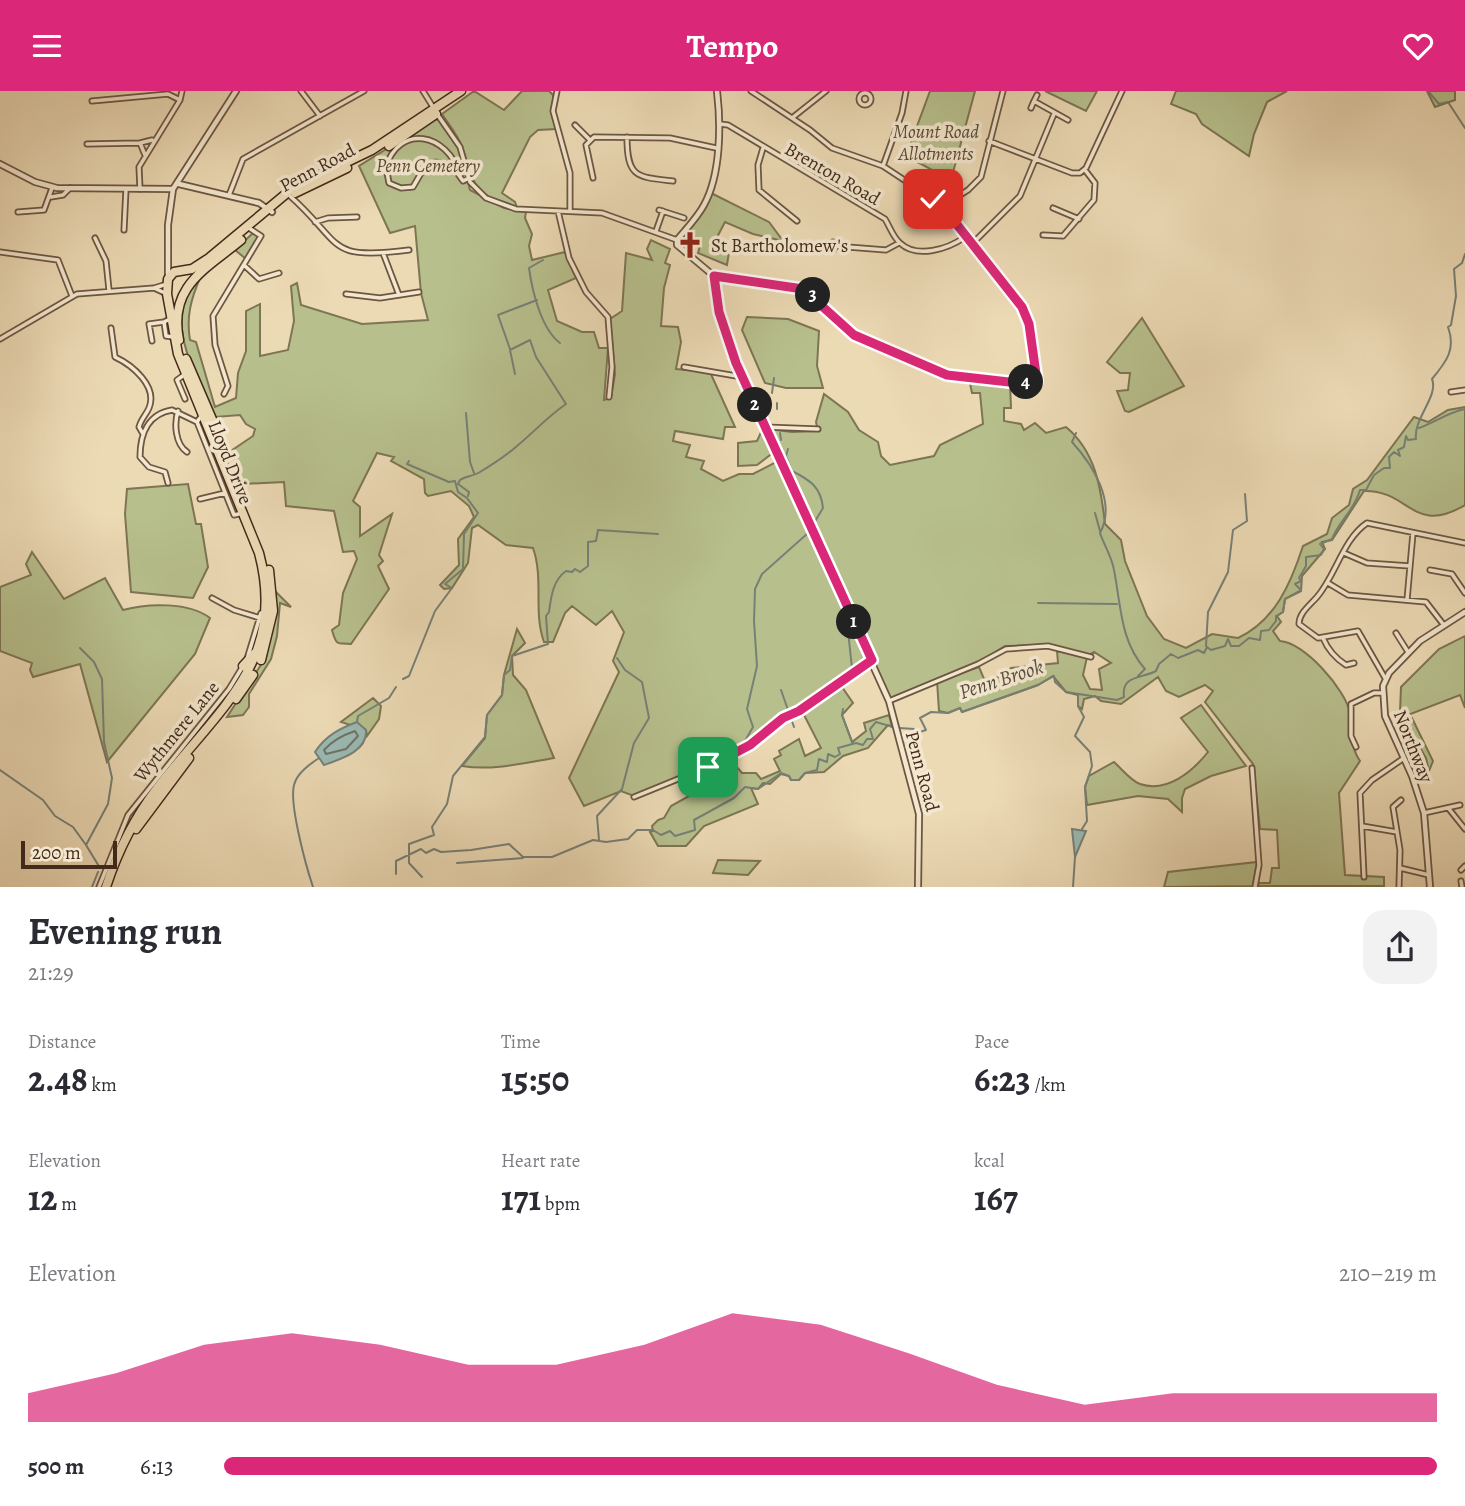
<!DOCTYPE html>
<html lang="en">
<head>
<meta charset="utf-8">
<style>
  :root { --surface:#fff; --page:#f2f2f3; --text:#2b2b33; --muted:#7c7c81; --accent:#db2777 }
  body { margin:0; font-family:Alegreya,serif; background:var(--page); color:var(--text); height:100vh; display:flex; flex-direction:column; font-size:26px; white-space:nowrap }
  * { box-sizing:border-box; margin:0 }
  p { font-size:23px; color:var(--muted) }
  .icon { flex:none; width:38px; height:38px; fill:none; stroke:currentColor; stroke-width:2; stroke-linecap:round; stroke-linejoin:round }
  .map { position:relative; height:796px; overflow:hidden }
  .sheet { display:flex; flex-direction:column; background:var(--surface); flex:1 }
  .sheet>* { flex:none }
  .scale { position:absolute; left:21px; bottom:18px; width:96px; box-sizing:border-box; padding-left:7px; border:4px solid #432a1a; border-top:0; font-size:19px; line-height:24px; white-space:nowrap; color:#432a1a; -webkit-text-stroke:5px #f3e7cf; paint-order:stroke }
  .pin { position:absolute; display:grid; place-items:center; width:60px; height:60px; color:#fff; margin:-30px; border-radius:14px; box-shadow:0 4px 10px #0006 }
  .km { position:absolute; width:35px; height:35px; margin:-18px; border-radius:50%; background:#222; color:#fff; font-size:19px; line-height:35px; text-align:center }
  .round { display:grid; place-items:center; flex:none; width:74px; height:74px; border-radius:21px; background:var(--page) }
  .overview { display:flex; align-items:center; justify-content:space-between; height:119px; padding:0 28px }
  h1 { font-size:38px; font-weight:700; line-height:52px }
  .stats { display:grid; grid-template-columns:repeat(3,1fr); gap:10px; height:119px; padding:7px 28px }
  .stats div { display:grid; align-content:center }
  .stats b { font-size:35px; font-weight:700 }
  .stats small { font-size:19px; font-weight:400 }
  .stats p { font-size:19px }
  .chart { height:196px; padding:14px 28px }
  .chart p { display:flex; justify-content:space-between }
  .chart svg { width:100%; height:126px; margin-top:7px; fill:var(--accent); opacity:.7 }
  ul { padding:0 28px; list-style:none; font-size:23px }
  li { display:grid; grid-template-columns:112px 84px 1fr; align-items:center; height:52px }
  li i { height:18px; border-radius:9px; background:var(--accent) }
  header { display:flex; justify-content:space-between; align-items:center; height:91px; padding:0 28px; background:var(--accent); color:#fff; font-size:32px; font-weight:700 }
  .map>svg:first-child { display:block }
  .green { fill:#b7c08d; stroke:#7d7554; stroke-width:2 }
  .water { fill:#9abab4; stroke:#778076; stroke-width:2 }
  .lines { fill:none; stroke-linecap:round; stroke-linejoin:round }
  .shore { stroke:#6e7267; stroke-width:2 }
  .stream { stroke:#778076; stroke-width:2 }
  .minor-casing { stroke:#6d5641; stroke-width:7 }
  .tertiary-casing { stroke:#6d5641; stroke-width:8 }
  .trunk-casing { stroke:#432a1a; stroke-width:11 }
  .minor { stroke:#f3e7cf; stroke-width:3.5 }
  .tertiary { stroke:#f3e7cf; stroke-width:4.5 }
  .trunk { stroke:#ecdab5; stroke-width:8 }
  .route-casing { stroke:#fff; stroke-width:14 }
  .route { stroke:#db2777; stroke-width:9 }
  .labels { text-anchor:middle; stroke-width:7; stroke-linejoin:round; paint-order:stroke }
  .park-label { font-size:19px; font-style:italic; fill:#5a4831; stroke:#f3e7cf }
  .street-label { font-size:19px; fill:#432a1a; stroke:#f3e7cf }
  .poi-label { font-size:19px; fill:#432a1a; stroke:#f3e7cf; text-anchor:start }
  .water-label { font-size:21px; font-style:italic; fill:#594e40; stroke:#f3e7cf }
</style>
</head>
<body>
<header><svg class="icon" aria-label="menu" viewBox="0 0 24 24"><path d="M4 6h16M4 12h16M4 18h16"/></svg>Tempo<svg class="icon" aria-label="heart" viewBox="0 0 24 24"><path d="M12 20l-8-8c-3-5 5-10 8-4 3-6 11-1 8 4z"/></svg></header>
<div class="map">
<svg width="1465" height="796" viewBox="0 0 1465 796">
  <rect width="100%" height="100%" fill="#ecdab5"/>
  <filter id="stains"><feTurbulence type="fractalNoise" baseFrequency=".00286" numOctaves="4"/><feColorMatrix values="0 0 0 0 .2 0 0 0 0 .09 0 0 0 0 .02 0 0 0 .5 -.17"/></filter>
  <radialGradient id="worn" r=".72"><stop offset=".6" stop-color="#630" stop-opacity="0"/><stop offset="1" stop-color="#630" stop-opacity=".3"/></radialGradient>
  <path class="green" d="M474 0 504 19 522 0H549L553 4 556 38 538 39 530 46 502 102 515 111 517 117C470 101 477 98 462 56 458 44 449 34 442 23Z
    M930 0H975L952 85 947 87 906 65Z
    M1045 0H1097L1086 20Z
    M1176 0H1287L1267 11 1254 43 1249 65 1202 33 1196 23 1171 13Z
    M1427 0H1455V9L1435 16Z
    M435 28 439 29 460 60 470 99 504 117 526 121 525 127 532 143 529 155 532 169 565 161 576 187 548 199 557 230 582 241H594L599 257H608L604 309 611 307 615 283 610 228 622 220 626 162 652 169 647 158 651 149 670 158 665 172 670 174 664 197 661 235 678 236 681 251 676 278 710 281 735 336H725L723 348 675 340 673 350 690 354 686 366 704 370 701 378 723 390 739 383H753L778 370 869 568 800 618 783 625 732 665 634 705 621 700 584 715 569 687 619 581 613 570 624 541 612 520 596 534 572 515 565 522 553 551H544C533 521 544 488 533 457L506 454 478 434 472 437 468 472 452 497 444 498 440 494 459 474 458 448 474 426 469 415 451 400 428 405 425 402 424 388 391 370 394 366 377 362 353 410 360 416V445L392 423 379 464 383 470 378 475 389 498 351 553C338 551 337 557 332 539L339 534 343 502 357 468 354 460 343 461 334 420 286 415 284 391 243 393 231 360 253 345 255 338 246 333 240 324 215 326C197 284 159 228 200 187 191 208 186 226 190 249L196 251 215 316 236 307 238 282 246 260V220L260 213V265L288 259 294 230 291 195 297 192 301 214 362 233 428 229 421 202 415 135 390 142 359 75Z
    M711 102 769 131 783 150 753 143 725 131 714 152 729 161 727 174 698 162 700 155 696 152V147L688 145 685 153 679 151 703 121Z
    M255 140 259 147 246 168 235 159Z
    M747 226 788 228 819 240 817 275 823 297H786L765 292 742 239Z
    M1142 227 1184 295 1129 321 1125 320 1117 300 1128 299 1130 282H1120L1107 271Z
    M969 288 1010 292 1011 317H1004V330L1021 333 1024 339 1035 332 1046 342 1066 336C1095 360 1101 396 1105 433L1121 449 1125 470 1147 525 1164 548 1186 557 1212 543 1238 547C1275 530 1291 492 1303 455L1327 443 1332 427 1349 414 1353 398 1367 389 1414 326 1428 331 1448 319 1465 316V414C1413 445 1410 399 1364 400L1332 449 1322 451 1325 458 1302 485 1301 500 1285 508 1283 521 1277 525 1281 531 1273 540 1280 550C1304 551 1346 599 1350 622 1353 639 1349 654 1360 670L1339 702 1345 784 1384 786V795H1258L1259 792H1270L1272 777H1279L1277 739 1260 738 1253 673 1205 611 1213 600 1205 594 1179 606 1166 600 1158 586 1121 613 1101 610 1095 605 1084 608 1082 618 1078 615V604L1066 601 1053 585 1038 594 962 621 960 617 948 622 939 620 937 590 979 576 984 588 1001 586 1011 577 1058 572 1057 560 1087 566 1083 584 1090 598 1102 599 1099 578 1111 572 1094 561 1089 564 1050 554 1005 555 978 572 890 608 768 338 792 341 818 340 816 331 824 303 848 321 859 339 878 351 881 365 890 374 934 365 940 354 983 333 980 302H972Z
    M763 337 774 361 757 374 738 375V352L757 350Z
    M188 393 196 433H201L208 476 193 507 131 501 125 423 127 398Z
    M32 461 64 508 105 487 123 519C148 512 189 511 210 527L195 563 107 671 80 573 33 586 30 579 32 572 0 560V496L31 484 26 473Z
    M276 501 291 516 280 512 277 545 271 568 249 603V616L243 624 227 626 266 566 274 530Z
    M517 538 525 552 512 565 513 584 526 599 554 667C524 672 492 680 462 675L485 647 487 624 502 604 504 584Z
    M1465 545V617L1460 604 1405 625 1412 627 1433 670 1429 680 1426 667 1400 621 1401 596 1439 558Z
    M840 593 853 612 842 624 852 651 866 640 864 632 889 624 892 636 888 634 868 657 843 665 824 681 805 682 799 689H791L789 685 781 683 770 693 763 692 758 698 751 697 758 713 704 735 686 755H658L650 741 653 740 652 735 658 729 664 727 671 715 691 704 689 694 713 676 731 669 742 682H756L761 688 780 680 774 668 781 664 779 660 799 648 805 665 821 657 802 620Z
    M373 607 381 615 379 628 367 645 366 639 341 631Z
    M1201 614 1246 675 1211 685 1185 698 1182 707V721L1168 708 1138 705 1087 714 1085 696 1089 685 1114 671C1122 678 1131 690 1140 693 1167 702 1192 681 1208 661L1181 627Z
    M718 769 760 770 748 784 713 782Z
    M1257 771 1253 795 1164 796 1168 781Z"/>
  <path class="water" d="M357 631 366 639C368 660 341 668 324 674L315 661C326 644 341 637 357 631Z
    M1072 738 1086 740 1075 766Z"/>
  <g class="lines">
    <path class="shore" d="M355 640 358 645 346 658 326 663 324 659C333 649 343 644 355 640Z"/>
    <path class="stream" d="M1428 0 1439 13 1448 11 1465 37
      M543 169 529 177C532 199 541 238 560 252
      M510 258 498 224 537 209
      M772 302 774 287
      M777 312V318
      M466 322 470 371 474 382
      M1419 337C1437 330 1447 322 1465 318
      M780 342 781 349
      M1076 342 1072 351C1092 373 1117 411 1100 442 1104 454 1112 466 1114 479 1121 514 1120 550 1145 578L1138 585
      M468 405 469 401 458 393 460 389C466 385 474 385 480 381 490 375 508 363 517 355 534 341 547 326 566 313L536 266 530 249 510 259 515 283
      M1095 422 1100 440
      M1038 512 1117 513
      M857 531 860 523
      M1206 555 1208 521 1228 481 1233 439 1247 430 1245 403
      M80 557 94 571 102 588 104 651 112 687 108 713 86 754 100 777
      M852 577 848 540 853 536
      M403 588 409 585 435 520 452 497 445 493 463 478 464 443 478 422 467 407 458 401 455 390 449 391 407 373 409 370
      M781 599 794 636
      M1078 604V615L1084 626 1075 645 1090 661 1092 675 1085 696 1087 730 1082 738
      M843 618 842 624 853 653
      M357 631 358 625 389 607 396 596
      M899 637 915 638 917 642 926 639 920 627 931 621 948 622 960 617 962 621 1038 594 1054 585 1055 591 1066 601 1117 609 1124 606C1121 584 1141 588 1156 580L1159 573 1171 563 1178 567 1198 559 1204 562 1207 556 1211 559 1225 555 1228 548 1231 555H1239L1249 547 1260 549 1261 540 1269 539 1276 530V525L1283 521 1285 508 1301 499 1295 493 1301 490 1299 487 1306 475V466L1321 464 1324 458 1320 453 1332 448C1339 430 1354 420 1360 399H1366L1374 384 1384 377H1390L1389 366 1394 361 1400 365 1398 359 1404 356 1406 345 1408 349 1416 348C1413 328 1439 305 1432 288 1447 270 1456 258 1448 236L1451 234 1456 205 1454 178 1462 172 1465 163
      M741 657 753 636 747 618 757 575 754 530 755 498 762 483 808 442 823 417C821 396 810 389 792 380L786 365 788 358
      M0 679 43 709 55 725 73 736 86 754
      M599 749 597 725 622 698 634 652 649 627 642 591 625 579 617 567
      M457 772 523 767
      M396 783V770L421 758 426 762 434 758 441 761 471 759 509 753 523 766H552L593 749 606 751 628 748 637 739H653L661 744 670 740 675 745 695 739 694 729 734 707 745 696 758 698 781 682 789 685 791 689H799L805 682 817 679 819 668 827 671 828 663 835 666 840 663 838 657 856 652 863 654 867 648H873L870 638 876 631 893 636
      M422 786 409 772V753L434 744 432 736 447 713 453 685 485 646 487 624 502 604 504 584 510 579 512 565 548 553 546 525 549 521C551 506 553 489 566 480L572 481 575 478 580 481 588 475V451L596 450 598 439 658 443
      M92 796 98 781
      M313 796C306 775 289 713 294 694 297 682 310 673 319 667
      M1073 796 1075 766"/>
    <defs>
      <path id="minor" d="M301 0 320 25
        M423 0 433 16
        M557 0 553 20 570 82V119
        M859 8a6 6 0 1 1 12 0a6 6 0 1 1-12 0Z
        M1037 4 1034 10 1068 29
        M92 10 168 3 180 9
        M1031 17 1034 10
        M437 23 460 56 470 91 486 107 516 118 602 122 677 149
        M792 27 826 0
        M720 33 728 34 885 128C890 136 893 146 900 152 917 168 948 158 965 146
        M575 34 589 48
        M627 46C627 87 637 86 673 90
        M989 50 1072 82H1080L1086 77 1122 0
        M87 53 140 52
        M763 57 758 74 759 99 797 130
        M145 64 140 52 152 49
        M883 75 902 22 906 0
        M460 84C447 41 399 33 386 76L389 92 401 97 413 96 424 77 436 71 453 76 463 90 467 88
        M593 87 586 54 594 46 670 47 716 57
        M140 98 139 76 180 9 182 0
        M229 104 243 68 364 0
        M290 105C344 153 325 170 409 159
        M51 106 63 104 70 97
        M941 116 968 99 981 86 1003 0
        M1053 117 1079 128
        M659 119 684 127
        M558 120 569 167 586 201 608 226 612 276 609 306
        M18 121 44 119 52 97
        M315 131 328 127 357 126
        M124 139 126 98
        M656 140 663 120
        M1043 144 1063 145 1094 109 1095 92 1085 79
        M95 147 106 170 109 199
        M971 154 1020 105 1054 23
        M835 155 886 159 899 152
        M833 159V151
        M0 161 58 169 72 205
        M383 162 399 204
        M244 174 259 188 279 182
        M714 185 803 198 854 244 949 285 1018 292 1038 289 1029 233 1022 216 951 126 933 108 883 75 832 57 810 39 751 0
        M165 202 154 197 167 193
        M346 203 380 207 419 201
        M170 228 164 231 166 245 173 246
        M111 237 115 266C132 274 158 295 149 317 146 324 141 328 139 336L143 343
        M0 248 77 203 154 197
        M152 250 149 233 164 231
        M684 276 742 286
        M184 284 177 289 185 308
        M1451 301 1465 299
        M224 303 228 295 215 254 213 225 261 145 249 137
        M178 320C174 332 175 353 187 361
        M202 324 197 331 234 424 243 422
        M765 336 818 338
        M168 392 165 381 149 376 140 366C140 343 148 323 172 319L197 331
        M200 408 225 402
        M1344 462 1367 472 1410 475
        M1430 479 1452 483 1465 502
        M1328 492 1348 504 1426 511 1443 533
        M212 507 234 519 260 527
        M1407 509 1413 442
        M1396 542 1408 561
        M1323 547C1328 559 1335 567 1346 574L1354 572
        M247 568 261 522
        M1385 587 1358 540 1318 547 1299 533C1299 522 1310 514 1317 506 1336 484 1343 448 1367 432L1465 452
        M889 610 978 573 1006 558 1048 555 1091 566
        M1356 656 1351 645V613L1374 602H1382
        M1252 677 1259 774 1255 796
        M634 706 732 666 783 627 798 620 871 569
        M1449 718 1465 738
        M1424 722 1460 714
        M1362 735 1397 741
        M1400 777 1429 784
        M1461 779 1465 775
        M1364 786 1360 702 1372 689 1404 667
        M1461 790 1462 796
        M99 796 128 724 229 598 243 575
        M1399 796 1400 759 1393 716 1401 709"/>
      <path id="tertiary" d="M717 0C721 34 721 83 704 114 697 127 686 138 677 149V154L714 185 719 221 736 272 889 610 919 723 918 796
        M0 73 35 91 57 97 173 98
        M179 93 259 112 272 121
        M168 187V134L173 98 236 0
        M1430 796 1424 722 1412 685 1385 625 1383 595 1389 582 1420 550 1465 521"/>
      <path id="trunk" d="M389 55 436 23
        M295 102 347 77
        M179 249C168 195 206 178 241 149
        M186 268 214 333
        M261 569 273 520 269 479
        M243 575 255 562
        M236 608 253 584
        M136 738 189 667
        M106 796C118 759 135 726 158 696 218 618 288 570 259 462L178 263 167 203 168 188 174 181 192 178 209 167 293 97 372 59 461 0"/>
    </defs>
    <use href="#minor" class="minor-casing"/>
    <use href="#tertiary" class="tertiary-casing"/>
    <use href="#trunk" class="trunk-casing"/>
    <use href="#minor" class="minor"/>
    <use href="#tertiary" class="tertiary"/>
    <use href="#trunk" class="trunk"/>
  </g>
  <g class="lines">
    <defs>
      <path id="route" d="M708 676 750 654 783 627 799 620 872 569 736 272 719 221 714 185 803 198 854 244 947 284 1018 292 1037 290 1029 233 1022 216 951 126 933 108"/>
    </defs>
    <use href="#route" class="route-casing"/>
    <use href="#route" class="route"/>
  </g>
  <defs>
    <symbol id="church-bare" viewBox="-9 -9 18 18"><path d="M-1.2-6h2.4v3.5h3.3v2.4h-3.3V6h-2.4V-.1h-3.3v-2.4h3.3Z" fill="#8f2418" stroke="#f3e7cf" stroke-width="2.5" paint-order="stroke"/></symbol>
  </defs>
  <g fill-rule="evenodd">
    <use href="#church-bare" x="671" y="135" width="38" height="38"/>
  </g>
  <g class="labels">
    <g class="park-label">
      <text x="936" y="47">Mount Road<tspan x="936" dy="22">Allotments</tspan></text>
      <text x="428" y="81">Penn Cemetery</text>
    </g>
    <g class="street-label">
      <text transform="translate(317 76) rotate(-28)" y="7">Penn Road</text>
      <text transform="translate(833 82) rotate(30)" y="7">Brenton Road</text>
      <text transform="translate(231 371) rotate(68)" y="7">Lloyd Drive</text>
      <text transform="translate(176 640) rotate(-51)" y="7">Wythmere Lane</text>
      <text transform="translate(1414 655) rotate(68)" y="7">Northway</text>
      <text transform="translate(923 680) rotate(75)" y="7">Penn Road</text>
    </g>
    <g class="poi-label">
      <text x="711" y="161">St Bartholomew's</text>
    </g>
    <g class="water-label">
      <text transform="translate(1001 588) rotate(-18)" y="7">Penn Brook</text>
    </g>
  </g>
  <rect width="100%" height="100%" filter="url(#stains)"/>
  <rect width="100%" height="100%" fill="url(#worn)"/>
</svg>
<div class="scale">200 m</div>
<div class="pin" style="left:708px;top:676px;background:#1e9e55"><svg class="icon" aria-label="arrive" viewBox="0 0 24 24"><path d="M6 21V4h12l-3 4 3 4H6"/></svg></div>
<div class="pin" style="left:933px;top:108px;background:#d93025"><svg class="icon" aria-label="check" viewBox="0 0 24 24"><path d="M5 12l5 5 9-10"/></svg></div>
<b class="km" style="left:854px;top:531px">1</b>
<b class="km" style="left:755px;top:314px">2</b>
<b class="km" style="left:813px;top:204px">3</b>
<b class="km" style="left:1026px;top:291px">4</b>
</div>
<section class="sheet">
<div class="overview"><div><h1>Evening run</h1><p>21:29</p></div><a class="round"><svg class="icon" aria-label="share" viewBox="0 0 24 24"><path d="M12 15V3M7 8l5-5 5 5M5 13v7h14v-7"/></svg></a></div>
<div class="stats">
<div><p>Distance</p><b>2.48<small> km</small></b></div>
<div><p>Time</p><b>15:50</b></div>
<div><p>Pace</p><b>6:23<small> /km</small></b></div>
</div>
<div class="stats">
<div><p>Elevation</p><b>12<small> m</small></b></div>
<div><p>Heart rate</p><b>171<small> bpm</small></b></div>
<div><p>kcal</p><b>167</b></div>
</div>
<div class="chart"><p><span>Elevation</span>210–219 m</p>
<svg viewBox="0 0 160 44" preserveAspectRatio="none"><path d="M0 44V34L10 27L20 17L30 13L40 17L50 24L60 24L70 17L80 6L90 10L100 20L110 31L120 38L130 34L140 34L150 34L160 34V44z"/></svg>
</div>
<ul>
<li><b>500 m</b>6:13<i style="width:100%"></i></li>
</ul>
</section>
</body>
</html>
